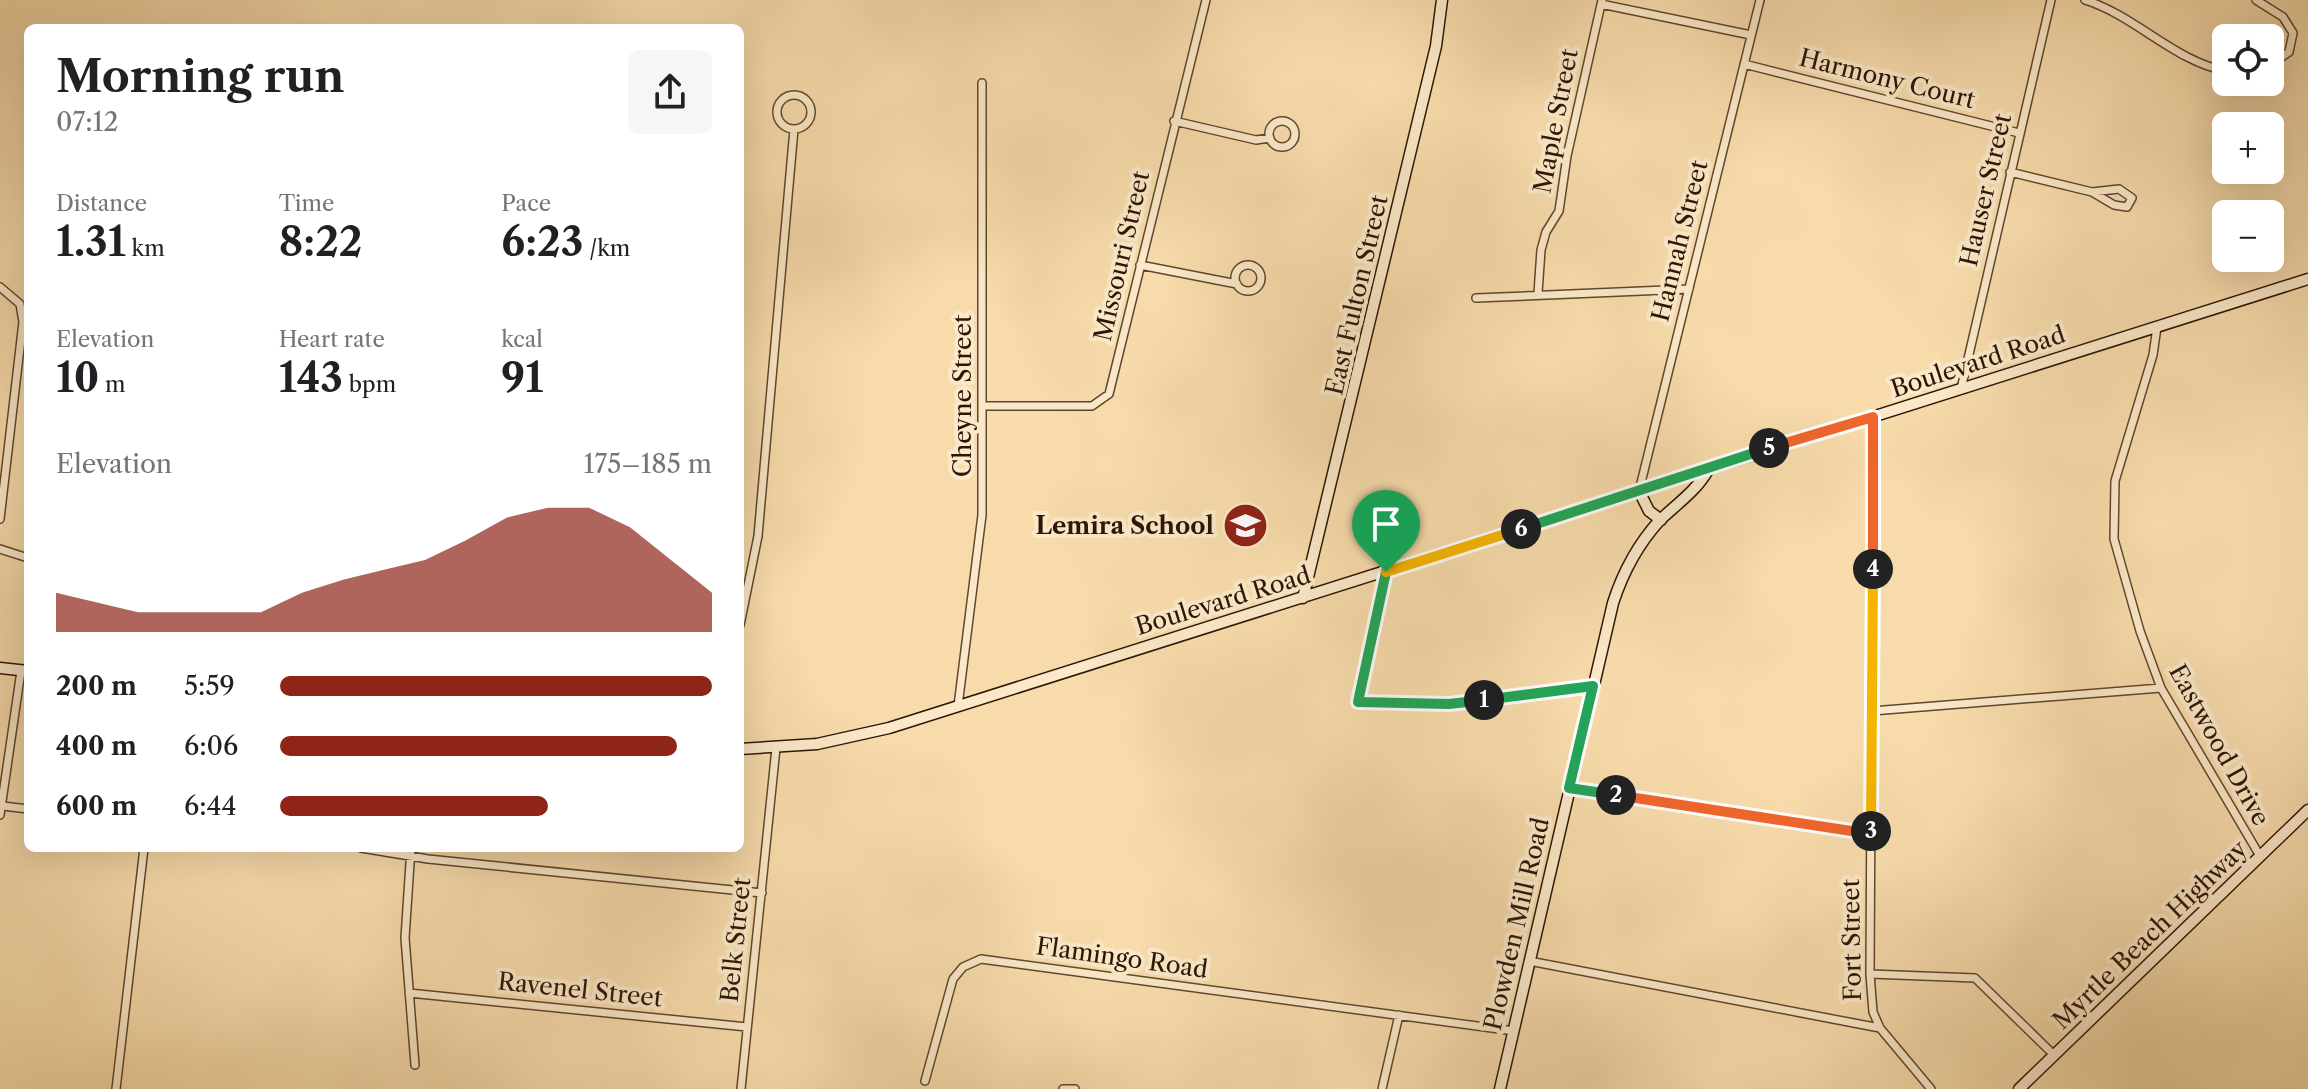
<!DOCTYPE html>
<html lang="en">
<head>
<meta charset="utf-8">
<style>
  :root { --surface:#fff; --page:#f6f6f6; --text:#202124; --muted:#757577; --accent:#8f2418 }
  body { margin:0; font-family:"Libre Caslon Text",serif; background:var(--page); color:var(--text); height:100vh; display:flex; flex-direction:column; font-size:30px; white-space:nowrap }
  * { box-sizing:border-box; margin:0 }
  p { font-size:26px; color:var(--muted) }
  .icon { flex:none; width:44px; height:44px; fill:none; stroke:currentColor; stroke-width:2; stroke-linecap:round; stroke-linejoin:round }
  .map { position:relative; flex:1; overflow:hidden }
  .details { position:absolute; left:24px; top:24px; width:720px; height:828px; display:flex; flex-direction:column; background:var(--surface); border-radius:12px; box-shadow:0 8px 32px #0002 }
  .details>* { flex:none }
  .controls { position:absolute; left:2212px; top:24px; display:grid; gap:16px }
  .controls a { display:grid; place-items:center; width:72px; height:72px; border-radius:12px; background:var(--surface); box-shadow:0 8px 32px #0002; font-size:40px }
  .pin { position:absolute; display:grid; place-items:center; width:68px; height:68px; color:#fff; margin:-82px -34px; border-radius:50% 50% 50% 0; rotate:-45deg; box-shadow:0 0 8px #0007 }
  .pin .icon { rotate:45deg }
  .km { position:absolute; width:40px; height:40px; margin:-20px; border-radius:50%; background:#222; color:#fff; font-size:22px; line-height:40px; text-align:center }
  .round { display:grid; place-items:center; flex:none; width:84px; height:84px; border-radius:12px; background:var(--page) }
  .head { display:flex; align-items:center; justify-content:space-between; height:136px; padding:0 32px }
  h1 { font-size:44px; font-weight:700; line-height:60px }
  .metrics { display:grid; grid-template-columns:repeat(3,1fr); gap:12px; height:136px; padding:8px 32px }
  .metrics div { display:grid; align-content:center }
  .metrics b { font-size:40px; font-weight:700 }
  .metrics small { font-size:22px; font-weight:400 }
  .metrics p { font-size:22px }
  .chart { height:224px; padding:16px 32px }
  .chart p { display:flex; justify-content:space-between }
  .chart svg { width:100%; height:144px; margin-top:8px; fill:var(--accent); opacity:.7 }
  ul { padding:0 32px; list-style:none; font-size:26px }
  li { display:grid; grid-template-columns:128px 96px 1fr; align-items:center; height:60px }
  li i { height:20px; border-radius:10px; background:var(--accent) }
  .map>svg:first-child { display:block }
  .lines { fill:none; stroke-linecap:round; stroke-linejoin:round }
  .street-casing { stroke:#60462e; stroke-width:10 }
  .secondary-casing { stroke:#2d1505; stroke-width:13 }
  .street { stroke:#fae8c8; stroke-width:7 }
  .secondary { stroke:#fae8c8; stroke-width:10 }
  .split-1-casing { stroke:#fff; stroke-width:16 }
  .split-2-casing { stroke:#fff; stroke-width:16 }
  .split-3-casing { stroke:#fff; stroke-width:16 }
  .split-4-casing { stroke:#fff; stroke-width:16 }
  .split-5-casing { stroke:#fff; stroke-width:16 }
  .split-6-casing { stroke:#fff; stroke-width:16 }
  .split-7-casing { stroke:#fff; stroke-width:16 }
  .split-1 { stroke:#22a559; stroke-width:10 }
  .split-2 { stroke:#22a559; stroke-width:10 }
  .split-3 { stroke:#f0652b; stroke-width:10 }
  .split-4 { stroke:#f5b400; stroke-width:10 }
  .split-5 { stroke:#f0652b; stroke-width:10 }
  .split-6 { stroke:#22a559; stroke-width:10 }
  .split-7 { stroke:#f5b400; stroke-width:10 }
  .labels { text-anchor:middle; stroke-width:8; stroke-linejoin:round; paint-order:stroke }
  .street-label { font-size:24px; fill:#2d1505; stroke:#fae8c8 }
  .poi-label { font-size:24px; font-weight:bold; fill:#2d1505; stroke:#fae8c8; text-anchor:end }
</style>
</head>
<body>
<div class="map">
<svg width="2308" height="1089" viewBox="0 0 2308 1089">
  <rect width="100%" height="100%" fill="#f7dbab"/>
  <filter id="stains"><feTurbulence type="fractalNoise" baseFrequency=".0025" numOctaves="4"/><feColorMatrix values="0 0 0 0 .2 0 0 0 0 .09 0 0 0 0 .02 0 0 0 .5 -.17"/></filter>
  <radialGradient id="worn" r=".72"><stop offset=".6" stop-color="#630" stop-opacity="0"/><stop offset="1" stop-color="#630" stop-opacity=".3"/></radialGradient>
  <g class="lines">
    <defs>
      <path id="street" d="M2085 0C2136 16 2174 61 2226 71
        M2256 0 2283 17 2293 33 2289 52 2270 65
        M1601 4 1751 35
        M1744 64 2019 133
        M777 112a17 17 0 1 1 34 0a17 17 0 1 1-34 0Z
        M1174 121 1256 140 1270 138
        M1269 134a13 13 0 1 1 26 0a13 13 0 1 1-26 0Z
        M2010 172 2092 192
        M2119 189 2132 198 2127 207 2114 205 2092 192Z
        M1140 265 1237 284
        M1235 278a13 13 0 1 1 26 0a13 13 0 1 1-26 0Z
        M0 287 20 304 23 322 0 519
        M1538 293 1541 250 1546 232 1559 211 1567 156 1602 0
        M1476 298 1689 289
        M2157 327 2153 355 2115 481 2114 539 2140 631 2161 688 2260 856
        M1961 389 2051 0
        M982 406H1092L1109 394 1206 0
        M1873 417 1870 974 1873 1012 1880 1028
        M1639 491 1760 0
        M0 549 28 558
        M1386 572 1357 698 1361 705 1449 704 1593 686
        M740 625 758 536 794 129
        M958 706 982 515V83
        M1872 711 2161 688
        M1569 788 1871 834
        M3 806 28 809
        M0 815 21 671
        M361 848 428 859 762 893
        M411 848 405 938 415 1065
        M1529 961 1880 1028 1931 1089
        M1870 974 1975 978 2054 1055
        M409 993 747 1027
        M925 1081 953 979 963 967 981 959 1514 1031
        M116 1089 144 848
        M741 1089 776 748
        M1063 1089H1075
        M1382 1089 1399 1015"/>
      <path id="secondary" d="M1639 491 1649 511 1661 520
        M1303 598 1436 46 1442 0
        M0 668 28 671
        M740 749 817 744 889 728 2308 279
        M1500 1089 1613 603C1623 572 1638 544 1660 520 1677 504 1697 490 1708 470
        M2019 1089 2308 810"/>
    </defs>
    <use href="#street" class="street-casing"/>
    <use href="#secondary" class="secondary-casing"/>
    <use href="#street" class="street"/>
    <use href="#secondary" class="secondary"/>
  </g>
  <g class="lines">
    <defs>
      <path id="split-1" d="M1386 572 1358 702 1449 704 1484 700"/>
      <path id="split-2" d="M1484 700 1593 686 1569 788 1616 795"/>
      <path id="split-3" d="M1616 795 1871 834V831"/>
      <path id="split-4" d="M1871 831 1873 569"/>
      <path id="split-5" d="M1769 448 1873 417V569"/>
      <path id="split-6" d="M1521 529 1769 448"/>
      <path id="split-7" d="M1386 572 1521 529"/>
    </defs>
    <use href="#split-1" class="split-1-casing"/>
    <use href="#split-2" class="split-2-casing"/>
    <use href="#split-3" class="split-3-casing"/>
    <use href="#split-4" class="split-4-casing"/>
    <use href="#split-5" class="split-5-casing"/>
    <use href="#split-6" class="split-6-casing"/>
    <use href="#split-7" class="split-7-casing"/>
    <use href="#split-1" class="split-1"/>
    <use href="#split-2" class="split-2"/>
    <use href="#split-3" class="split-3"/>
    <use href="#split-4" class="split-4"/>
    <use href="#split-5" class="split-5"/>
    <use href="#split-6" class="split-6"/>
    <use href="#split-7" class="split-7"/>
  </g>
  <defs>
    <symbol id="school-disc" viewBox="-11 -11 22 22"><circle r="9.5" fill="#8f2418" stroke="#fae8c8"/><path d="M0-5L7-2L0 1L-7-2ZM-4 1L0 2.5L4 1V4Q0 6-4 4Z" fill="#fff"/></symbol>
  </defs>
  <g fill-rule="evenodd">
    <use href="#school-disc" x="1220" y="500" width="51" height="51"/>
  </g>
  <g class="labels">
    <g class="street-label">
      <text transform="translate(1887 79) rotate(14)" y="8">Harmony Court</text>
      <text transform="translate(1556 121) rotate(-79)" y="8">Maple Street</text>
      <text transform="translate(1986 190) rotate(-77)" y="8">Hauser Street</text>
      <text transform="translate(1680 241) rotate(-76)" y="8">Hannah Street</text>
      <text transform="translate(1122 256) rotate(-77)" y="8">Missouri Street</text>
      <text transform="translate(1357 295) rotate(-77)" y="8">East Fulton Street</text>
      <text transform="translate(1978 362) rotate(-18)" y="8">Boulevard Road</text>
      <text transform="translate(963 396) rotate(-90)" y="8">Cheyne Street</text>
      <text transform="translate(1223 601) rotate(-17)" y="8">Boulevard Road</text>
      <text transform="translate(2219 745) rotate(61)" y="8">Eastwood Drive</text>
      <text transform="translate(1517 924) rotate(-77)" y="8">Plowden Mill Road</text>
      <text transform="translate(2150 935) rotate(-44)" y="8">Myrtle Beach Highway</text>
      <text transform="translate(736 940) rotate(-84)" y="8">Belk Street</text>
      <text transform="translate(1852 940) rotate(-91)" y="8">Fort Street</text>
      <text transform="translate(1122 958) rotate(8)" y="8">Flamingo Road</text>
      <text transform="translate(580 990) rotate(6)" y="8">Ravenel Street</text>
    </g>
    <g class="poi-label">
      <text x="1214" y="534">Lemira School</text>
    </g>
  </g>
  <rect width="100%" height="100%" filter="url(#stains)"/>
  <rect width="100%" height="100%" fill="url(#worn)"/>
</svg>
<div class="controls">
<a><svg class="icon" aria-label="locate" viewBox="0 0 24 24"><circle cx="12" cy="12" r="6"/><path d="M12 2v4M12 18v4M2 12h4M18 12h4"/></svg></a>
<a>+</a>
<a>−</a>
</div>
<div class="pin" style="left:1386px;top:572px;background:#1e9e55"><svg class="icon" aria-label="arrive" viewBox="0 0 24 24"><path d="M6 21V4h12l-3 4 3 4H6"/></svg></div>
<b class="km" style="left:1484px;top:700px">1</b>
<b class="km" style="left:1616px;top:795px">2</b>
<b class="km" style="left:1871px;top:831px">3</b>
<b class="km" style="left:1873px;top:569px">4</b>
<b class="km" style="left:1769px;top:448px">5</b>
<b class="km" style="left:1521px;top:529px">6</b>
<section class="details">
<div class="head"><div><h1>Morning run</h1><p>07:12</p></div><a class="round"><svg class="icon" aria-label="share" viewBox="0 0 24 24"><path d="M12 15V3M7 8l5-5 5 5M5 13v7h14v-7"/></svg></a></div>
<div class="metrics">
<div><p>Distance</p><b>1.31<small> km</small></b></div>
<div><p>Time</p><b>8:22</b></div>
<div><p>Pace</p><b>6:23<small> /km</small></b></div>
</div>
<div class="metrics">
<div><p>Elevation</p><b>10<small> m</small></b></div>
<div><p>Heart rate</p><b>143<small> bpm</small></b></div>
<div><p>kcal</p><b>91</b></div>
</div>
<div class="chart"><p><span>Elevation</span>175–185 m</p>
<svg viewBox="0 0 160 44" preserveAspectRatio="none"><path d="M0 44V32L10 35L20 38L30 38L40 38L50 38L60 32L70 28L80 25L90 22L100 16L110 9L120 6L130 6L140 12L150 22L160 32V44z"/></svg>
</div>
<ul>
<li><b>200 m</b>5:59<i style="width:100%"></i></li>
<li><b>400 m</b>6:06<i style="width:92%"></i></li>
<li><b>600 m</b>6:44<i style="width:62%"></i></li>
</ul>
</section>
</div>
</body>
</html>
